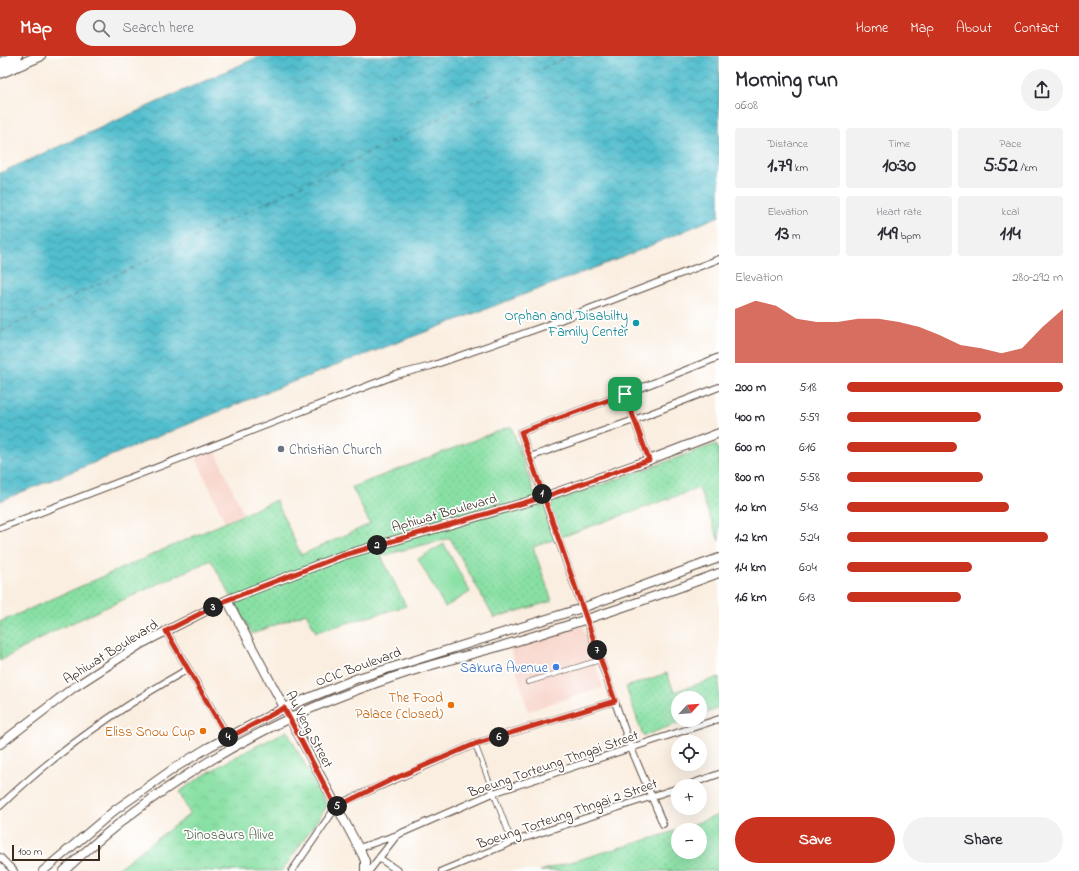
<!DOCTYPE html>
<html lang="en">
<head>
<meta charset="utf-8">
<style>
  :root { --surface:#fff; --page:#f2f2f3; --text:#2b2b33; --muted:#7c7c81; --accent:#c8321e }
  body { margin:0; font-family:"Indie Flower",sans-serif; background:var(--page); color:var(--text); height:100vh; display:flex; flex-direction:column; font-size:15px; white-space:nowrap }
  * { box-sizing:border-box; margin:0 }
  p { font-size:13px; color:var(--muted) }
  .icon { flex:none; width:22px; height:22px; fill:none; stroke:currentColor; stroke-width:2; stroke-linecap:round; stroke-linejoin:round }
  .map { position:relative; flex:1; overflow:hidden }
  .side { display:flex; flex-direction:column; background:var(--surface); width:360px }
  .side>* { flex:none }
  .needle { width:26px; rotate:64deg }
  .buttons { position:absolute; left:671px; top:635px; display:grid; gap:8px }
  .buttons a { display:grid; place-items:center; width:36px; height:36px; border-radius:50%; background:var(--surface); box-shadow:0 4px 16px #0002; font-size:20px }
  .scale { position:absolute; left:12px; bottom:10px; width:88px; box-sizing:border-box; padding-left:4px; border:2px solid #3b2a1e; border-top:0; font-size:11px; line-height:14px; white-space:nowrap; color:#3b2a1e; -webkit-text-stroke:3px #fff; paint-order:stroke }
  .pin { position:absolute; display:grid; place-items:center; width:34px; height:34px; color:#fff; margin:-17px; border-radius:8px; box-shadow:0 2px 6px #0006 }
  .km { position:absolute; width:20px; height:20px; margin:-10px; border-radius:50%; background:#222; color:#fff; font-size:11px; line-height:20px; text-align:center }
  .round { display:grid; place-items:center; flex:none; width:42px; height:42px; border-radius:21px; background:var(--page) }
  .overview { display:flex; align-items:center; justify-content:space-between; height:68px; padding:0 16px }
  h1 { font-size:22px; font-weight:700; line-height:30px }
  .metrics { display:grid; grid-template-columns:repeat(3,1fr); gap:6px; height:68px; padding:4px 16px }
  .metrics div { display:grid; align-content:center; border-radius:4px; background:var(--page); text-align:center }
  .metrics b { font-size:20px; font-weight:700 }
  .metrics small { font-size:11px; font-weight:400 }
  .metrics p { font-size:11px }
  .chart { height:112px; padding:8px 16px }
  .chart p { display:flex; justify-content:space-between }
  .chart svg { width:100%; height:72px; margin-top:4px; fill:var(--accent); opacity:.7 }
  .action { display:flex; gap:8px; margin-top:auto; padding:8px 16px }
  .action a { flex:1; height:46px; border-radius:24px; background:var(--accent); color:#fff; font-size:16px; font-weight:700; line-height:46px; text-align:center }
  .action a+a { background:var(--page); color:var(--text) }
  ul { padding:0 16px; list-style:none; font-size:13px }
  li { display:grid; grid-template-columns:64px 48px 1fr; align-items:center; height:30px }
  li i { height:10px; border-radius:5px; background:var(--accent) }
  header { display:flex; align-items:center; gap:24px; box-sizing:border-box; height:56px; padding:0 20px; background:var(--accent); color:#fff }
  header strong { font-size:19px }
  nav { display:flex; gap:22px; margin-inline-start:auto; font-size:14px }
  .search { width:280px; height:36px; background:var(--page); display:flex; align-items:center; gap:10px; box-sizing:border-box; padding:0 14px; border-radius:22px; color:var(--muted); font-size:15px }
  main { display:flex; flex:1; min-height:0 }
  .map>svg:first-child { display:block }
  .built { fill:#f7d1c6 }
  .grass { fill:url(#grass-dots); stroke:#628561; fill-rule:evenodd }
  .park { fill:url(#park-crowns); stroke:#628561 }
  .pitch { fill:#88e0a4; stroke:#628561 }
  .water { fill:url(#water-waves); stroke:#467476 }
  .lines { fill:none; stroke-linecap:round; stroke-linejoin:round }
  .ferry { stroke:#435d5b; stroke-width:1; stroke-dasharray:5 4; stroke-linecap:butt }
  .pedestrian-casing { stroke:#58473b; stroke-width:6 }
  .minor-casing { stroke:#58473b; stroke-width:8 }
  .tertiary-casing { stroke:#58473b; stroke-width:10 }
  .trunk-casing { stroke:#58473b; stroke-width:12 }
  .pedestrian { stroke:#fff; stroke-width:4.5 }
  .minor { stroke:#fff; stroke-width:6 }
  .tertiary { stroke:#fff; stroke-width:8 }
  .trunk { stroke:#fff; stroke-width:10 }
  .route-casing { stroke:#fff; stroke-width:8 }
  .route { stroke:#c8321e; stroke-width:5 }
  .culture-dot { fill:#0f9aa8; stroke:#fff; stroke-width:1.5 }
  .worship-dot { fill:#6b7280; stroke:#fff; stroke-width:1.5 }
  .shop-dot { fill:#3f7fe0; stroke:#fff; stroke-width:1.5 }
  .food-dot { fill:#e8710a; stroke:#fff; stroke-width:1.5 }
  .labels { text-anchor:middle; stroke-width:3.5; stroke-linejoin:round; paint-order:stroke }
  .culture-label { font-size:14px; fill:#0d838f; stroke:#fff; text-anchor:end }
  .worship-label { font-size:14px; fill:#5b616d; stroke:#fff; text-anchor:start }
  .street-label { font-size:14px; fill:#3b2a1e; stroke:#fff }
  .shop-label { font-size:14px; fill:#366cbe; stroke:#fff; text-anchor:end }
  .food-label { font-size:14px; fill:#c56008; stroke:#fff; text-anchor:end }
  .park-label { font-size:14px; fill:#526146; stroke:#fff }
</style>
</head>
<body>
<header>
<strong>Map</strong>
<div class="search"><svg class="icon" aria-label="search" viewBox="0 0 24 24"><circle cx="10" cy="10" r="6"/><path d="M15 15l6 6"/></svg>Search here</div>
<nav><a>Home</a><a>Map</a><a>About</a><a>Contact</a></nav>
</header>
<main>
<div class="map">
<svg width="719" height="815" viewBox="0 0 719 815">
  <defs>
    <pattern id="grass-dots" width="8" height="8" patternUnits="userSpaceOnUse"><rect width="8" height="8" fill="#88e0a4"/><path d="M2 2h.1M6 6h.1" fill="none" stroke="#76c08d" stroke-width="1.8" stroke-linecap="round"/></pattern>
    <pattern id="park-crowns" width="20" height="18" patternUnits="userSpaceOnUse"><rect width="20" height="18" fill="#88e0a4"/><path d="M2 6a3 3 0 1 1 6 0M12 15a3 3 0 1 1 6 0" fill="none" stroke="#76c08d"/></pattern>
    <pattern id="water-waves" width="16" height="10" patternUnits="userSpaceOnUse"><rect width="16" height="10" fill="#51bdcd"/><path d="M0 5q4-4 8 0t8 0" fill="none" stroke="#449aa6"/></pattern>
  </defs>
  <rect width="100%" height="100%" fill="#fff"/>
  <filter id="ink" filterUnits="userSpaceOnUse"><feTurbulence type="fractalNoise" baseFrequency=".025" numOctaves="2"/><feDisplacementMap in="SourceGraphic" scale="8" xChannelSelector="R" yChannelSelector="G"/><feConvolveMatrix kernelMatrix="1 2 1 2 8 2 1 2 1" color-interpolation-filters="sRGB"/></filter>
  <filter id="wash" filterUnits="userSpaceOnUse"><feTurbulence type="fractalNoise" baseFrequency=".012" numOctaves="4" result="noise"/><feDisplacementMap in="SourceGraphic" scale="16" xChannelSelector="R" yChannelSelector="G"/><feGaussianBlur stdDeviation="0.9" result="paint"/><feColorMatrix in="noise" values="0 0 0 0 0 0 0 0 0 0 0 0 0 0 0 0 0 1.4 0 .05"/><feComposite in="paint" operator="in"/></filter>
  <g filter="url(#wash)">
    <rect width="100%" height="100%" fill="#faeee0"/>
    <path class="built" d="M215 394 243 457 225 466 196 402Z
      M583 570 603 631 528 655 510 592Z"/>
    <path class="grass" d="M511 370 539 451 716 388 719 396V485L699 432 533 491 552 545 494 562 450 482 381 500 406 550 316 576 306 557 252 578 211 504 54 575 0 605V566L276 444 301 499 370 468 352 431Z
      M667 617 674 636 719 621V652L700 659V642H678V664H687L643 680 626 631Z
      M719 759V815H540L666 778ZM678 774H700V796H678Z"/>
    <path class="park" d="M287 675 327 750 282 815H114L190 758 179 736C212 712 250 693 287 675Z"/>
    <path class="pitch" d="M444 488 470 536 445 551 418 503Z"/>
    <path class="water" d="M260 0H719V160L626 200 277 332 0 445V117Z"/>
    <g class="lines">
      <path class="ferry" d="M0 276 568 0"/>
    </g>
  </g>
  <g filter="url(#ink)">
    <g class="lines">
      <defs>
        <path id="pedestrian" d="M528 626 600 604
          M475 688 512 786"/>
        <path id="minor" d="M625 338 649 404
          M530 401 634 364 719 331
          M0 472 396 319 431 310 542 271 719 203
          M166 575 228 681
          M685 730 719 718
          M0 750C56 696 121 651 188 613
          M663 768 631 692 521 376 625 338 719 301
          M359 792 397 779
          M0 801 14 815
          M379 802 398 815
          M292 815 336 751 346 745 475 688 615 645
          M369 815 397 779 493 737 719 663
          M442 815 512 786 678 732"/>
        <path id="tertiary" d="M227 544 362 798 365 805V815
          M0 688 73 632 141 588 227 544 341 500 544 441 649 404 719 377
          M43 815 115 754 176 711 209 691 284 652 358 622 582 552 719 502
          M64 815C131 752 207 701 290 662 328 644 369 629 409 616 439 606 470 599 501 590 574 568 647 544 719 517"/>
        <path id="trunk" d="M0 7 17 0
          M0 17 40 0"/>
      </defs>
      <use href="#pedestrian" class="pedestrian-casing"/>
      <use href="#minor" class="minor-casing"/>
      <use href="#tertiary" class="tertiary-casing"/>
      <use href="#trunk" class="trunk-casing"/>
      <use href="#pedestrian" class="pedestrian"/>
      <use href="#minor" class="minor"/>
      <use href="#tertiary" class="tertiary"/>
      <use href="#trunk" class="trunk"/>
    </g>
  </g>
  <g class="lines" filter="url(#ink)">
    <defs>
      <path id="route" d="M625 338 521 376 544 441 341 500 227 544 166 575 228 682 284 652 336 751 391 724 475 688 615 645 544 441 649 404 625 338"/>
    </defs>
    <use href="#route" class="route-casing"/>
    <use href="#route" class="route"/>
  </g>
  <circle class="culture-dot" cx="636" cy="267" r="4"/>
  <circle class="worship-dot" cx="281" cy="393" r="4"/>
  <circle class="shop-dot" cx="556" cy="611" r="4"/>
  <g class="food-dot">
    <circle cx="451" cy="649" r="4"/>
    <circle cx="203" cy="675" r="4"/>
  </g>
  <g class="labels">
    <g class="culture-label">
      <text x="628" y="264">Orphan and Disabilty<tspan x="628" dy="16">Family Center</tspan></text>
    </g>
    <g class="worship-label">
      <text x="289" y="398">Christian Church</text>
    </g>
    <g class="street-label">
      <text transform="translate(444 456) rotate(-16)" y="5">Aphiwat Boulevard</text>
      <text transform="translate(110 595) rotate(-32)" y="5">Aphiwat Boulevard</text>
      <text transform="translate(358 610) rotate(-20)" y="5">OCIC Boulevard</text>
      <text transform="translate(310 673) rotate(62)" y="5">Au Veng Street</text>
      <text transform="translate(553 707) rotate(-19)" y="5">Boeung Torteung Thngai Street</text>
      <text transform="translate(567 757) rotate(-19)" y="5">Boeung Torteung Thngai 2 Street</text>
    </g>
    <g class="shop-label">
      <text x="548" y="616">Sakura Avenue</text>
    </g>
    <g class="food-label">
      <text x="443" y="646">The Food<tspan x="443" dy="16">Palace (closed)</tspan></text>
      <text x="195" y="680">Eliss Snow Cup</text>
    </g>
    <g class="park-label">
      <text x="229" y="783">Dinosaurs Alive</text>
    </g>
  </g>
</svg>
<div class="buttons">
<a><svg class="needle" viewBox="-14 -14 28 28"><path d="M0-13l5 13h-10z" fill="#e53935"/><path d="M0 13l5-13h-10z" fill="#7c7c81"/></svg></a>
<a><svg class="icon" aria-label="locate" viewBox="0 0 24 24"><circle cx="12" cy="12" r="6"/><path d="M12 2v4M12 18v4M2 12h4M18 12h4"/></svg></a>
<a>+</a>
<a>−</a>
</div>
<div class="scale">100 m</div>
<div class="pin" style="left:625px;top:338px;background:#1e9e55"><svg class="icon" aria-label="arrive" viewBox="0 0 24 24"><path d="M6 21V4h12l-3 4 3 4H6"/></svg></div>
<b class="km" style="left:542px;top:438px">1</b>
<b class="km" style="left:377px;top:489px">2</b>
<b class="km" style="left:213px;top:551px">3</b>
<b class="km" style="left:228px;top:681px">4</b>
<b class="km" style="left:337px;top:750px">5</b>
<b class="km" style="left:499px;top:681px">6</b>
<b class="km" style="left:597px;top:594px">7</b>
</div>
<section class="side">
<div class="overview"><div><h1>Morning run</h1><p>06:08</p></div><a class="round"><svg class="icon" aria-label="share" viewBox="0 0 24 24"><path d="M12 15V3M7 8l5-5 5 5M5 13v7h14v-7"/></svg></a></div>
<div class="metrics">
<div><p>Distance</p><b>1.79<small> km</small></b></div>
<div><p>Time</p><b>10:30</b></div>
<div><p>Pace</p><b>5:52<small> /km</small></b></div>
</div>
<div class="metrics">
<div><p>Elevation</p><b>13<small> m</small></b></div>
<div><p>Heart rate</p><b>149<small> bpm</small></b></div>
<div><p>kcal</p><b>114</b></div>
</div>
<div class="chart"><p><span>Elevation</span>280–292 m</p>
<svg viewBox="0 0 160 44" preserveAspectRatio="none"><path d="M0 44V11L10 6L20 9L30 17L40 19L50 19L60 17L70 17L80 19L90 22L100 27L110 33L120 35L130 38L140 35L150 22L160 11V44z"/></svg>
</div>
<ul>
<li><b>200 m</b>5:18<i style="width:100%"></i></li>
<li><b>400 m</b>5:59<i style="width:62%"></i></li>
<li><b>600 m</b>6:16<i style="width:51%"></i></li>
<li><b>800 m</b>5:58<i style="width:63%"></i></li>
<li><b>1.0 km</b>5:43<i style="width:75%"></i></li>
<li><b>1.2 km</b>5:24<i style="width:93%"></i></li>
<li><b>1.4 km</b>6:04<i style="width:58%"></i></li>
<li><b>1.6 km</b>6:13<i style="width:53%"></i></li>
</ul>
<div class="action"><a>Save</a><a>Share</a></div>
</section>
</main>
</body>
</html>
